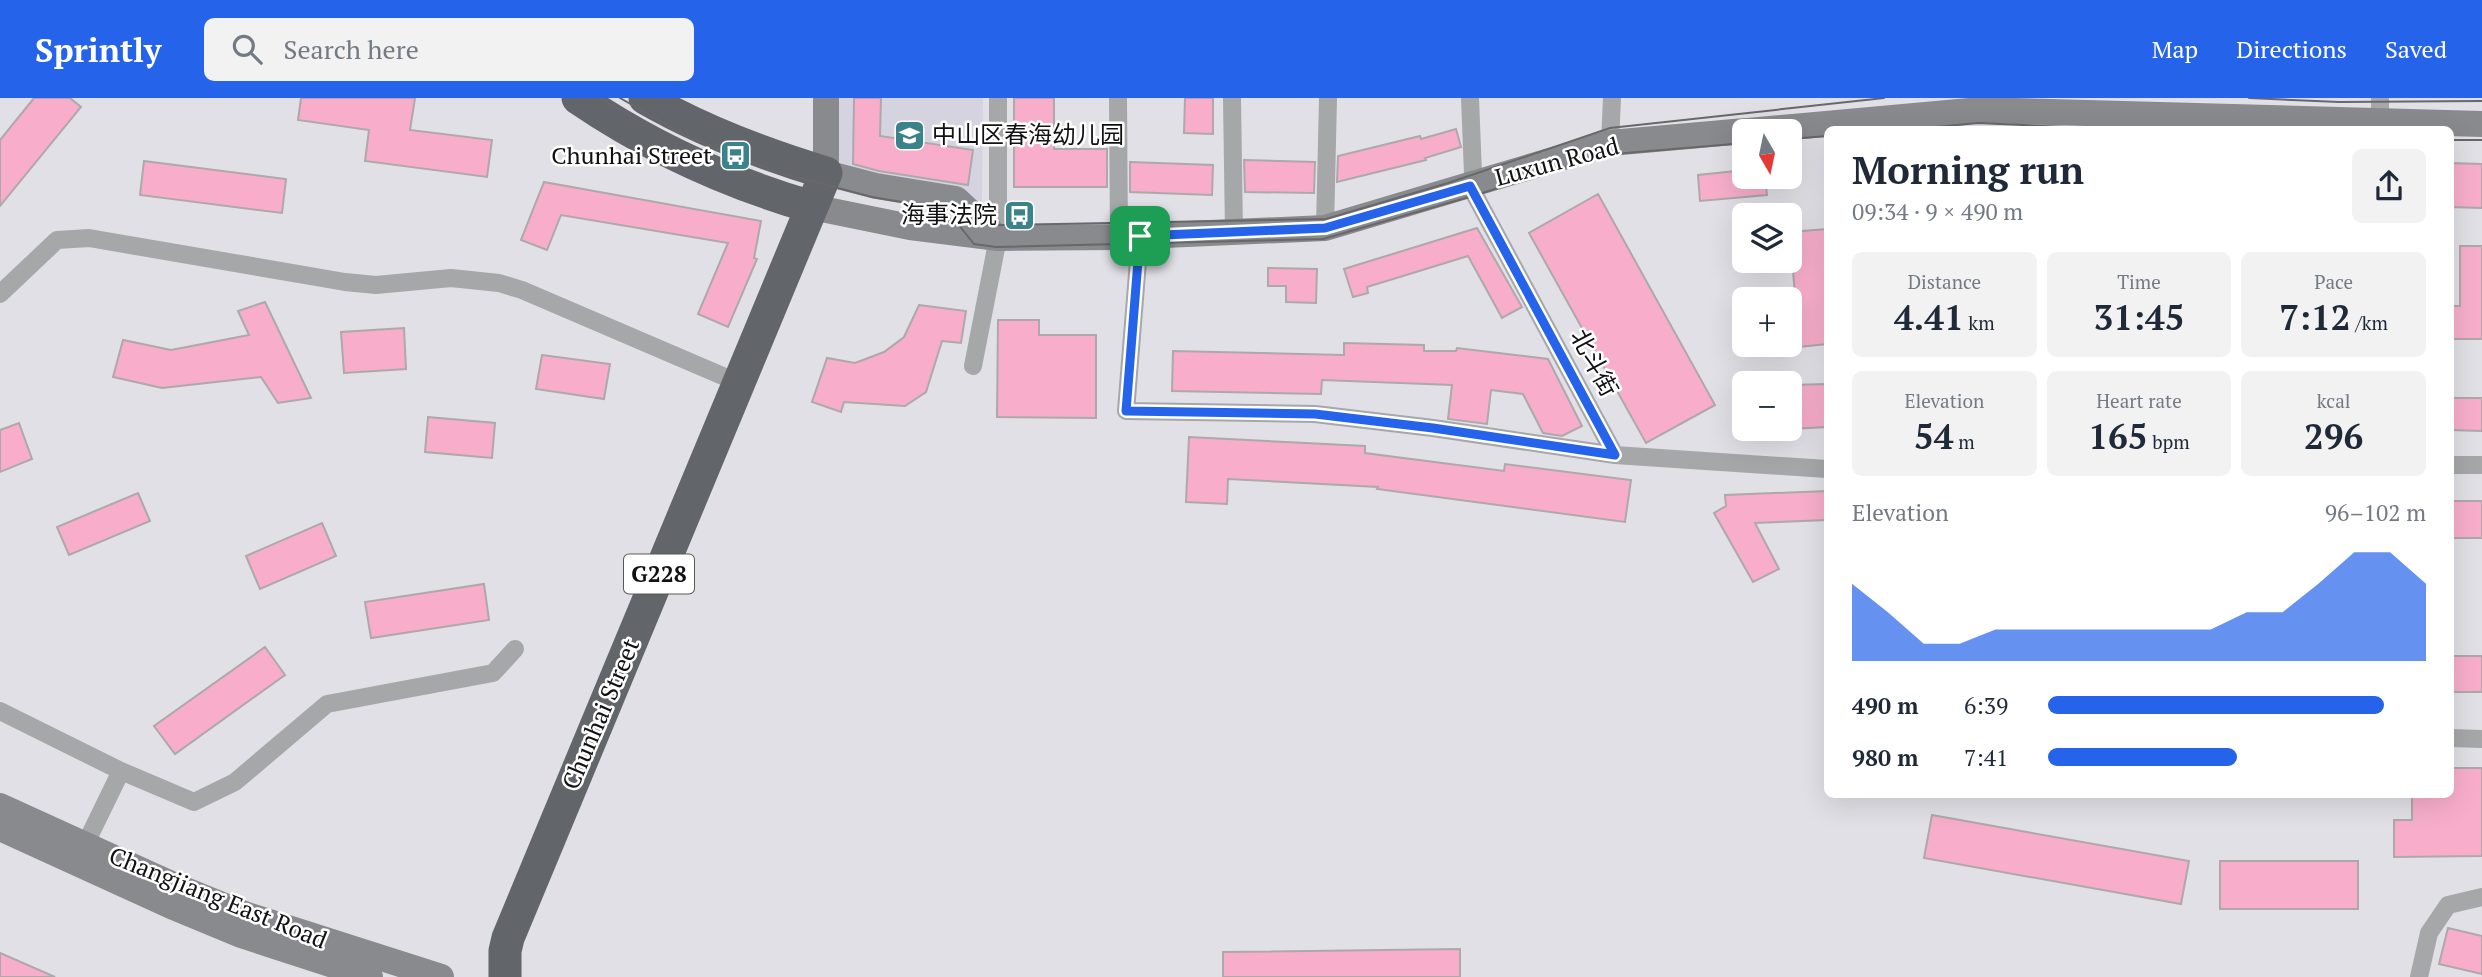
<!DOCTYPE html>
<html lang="en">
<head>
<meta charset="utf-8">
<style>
  :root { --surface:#fff; --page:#f2f2f3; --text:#1f2937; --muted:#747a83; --accent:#2563eb }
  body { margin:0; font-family:"PT Serif","Noto Sans SC",serif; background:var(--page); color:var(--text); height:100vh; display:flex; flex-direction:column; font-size:26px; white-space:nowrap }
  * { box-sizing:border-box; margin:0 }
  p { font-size:23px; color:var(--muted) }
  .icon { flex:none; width:38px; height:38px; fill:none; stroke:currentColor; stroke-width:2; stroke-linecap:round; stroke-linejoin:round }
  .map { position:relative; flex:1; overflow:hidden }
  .sheet { position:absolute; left:1824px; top:28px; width:630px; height:672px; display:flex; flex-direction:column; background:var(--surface); border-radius:10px; box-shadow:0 7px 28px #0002 }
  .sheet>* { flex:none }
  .needle { width:46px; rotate:171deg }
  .controls { position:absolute; left:1732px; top:21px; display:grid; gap:14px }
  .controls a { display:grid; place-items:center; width:70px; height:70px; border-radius:10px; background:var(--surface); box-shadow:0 7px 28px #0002; font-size:35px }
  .pin { position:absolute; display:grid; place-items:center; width:60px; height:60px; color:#fff; margin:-30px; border-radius:14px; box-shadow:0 4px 10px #0006 }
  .round { display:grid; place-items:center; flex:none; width:74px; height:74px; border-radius:10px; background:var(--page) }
  .overview { display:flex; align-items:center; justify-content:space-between; height:119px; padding:0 28px }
  h1 { font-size:38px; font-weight:600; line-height:52px }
  .figures { display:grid; grid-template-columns:repeat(3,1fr); gap:10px; height:119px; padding:7px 28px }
  .figures div { display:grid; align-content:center; border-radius:10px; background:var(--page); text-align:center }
  .figures b { font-size:35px; font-weight:600 }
  .figures small { font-size:19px; font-weight:400 }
  .figures p { font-size:19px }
  .chart { height:196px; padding:14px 28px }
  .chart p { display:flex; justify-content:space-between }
  .chart svg { width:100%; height:126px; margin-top:7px; fill:var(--accent); opacity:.7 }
  ul { padding:0 28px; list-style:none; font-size:23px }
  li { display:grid; grid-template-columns:112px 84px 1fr; align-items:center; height:52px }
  li i { height:18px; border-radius:9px; background:var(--accent) }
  header { display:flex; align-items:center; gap:42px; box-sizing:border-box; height:98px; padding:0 35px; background:var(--accent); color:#fff }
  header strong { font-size:33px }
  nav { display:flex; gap:38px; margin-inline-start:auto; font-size:24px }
  .search { width:490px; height:63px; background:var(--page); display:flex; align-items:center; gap:18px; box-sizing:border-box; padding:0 24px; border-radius:10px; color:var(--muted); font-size:26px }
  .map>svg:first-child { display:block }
  .built { fill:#d5d3e0 }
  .building { fill:#f8aeca; stroke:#aea8aa; stroke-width:2 }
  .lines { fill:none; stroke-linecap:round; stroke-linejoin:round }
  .street { stroke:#a5a7a9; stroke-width:18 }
  .secondary { stroke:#898a8e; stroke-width:26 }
  .highway { stroke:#626569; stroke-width:33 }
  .tram { stroke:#68686b; stroke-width:2 }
  .route-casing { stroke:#fff; stroke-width:14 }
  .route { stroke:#2563eb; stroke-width:9 }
  .labels { text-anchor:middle; stroke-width:5; stroke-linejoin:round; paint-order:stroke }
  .shield { fill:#fff; stroke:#58585a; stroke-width:2 }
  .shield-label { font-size:23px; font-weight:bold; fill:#111113 }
  .poi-label { font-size:24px; fill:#111113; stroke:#fff; text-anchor:end }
  .street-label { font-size:24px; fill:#111113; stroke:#fff }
</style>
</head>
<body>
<header>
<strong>Sprintly</strong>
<div class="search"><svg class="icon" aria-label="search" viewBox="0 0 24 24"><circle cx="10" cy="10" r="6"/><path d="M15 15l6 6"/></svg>Search here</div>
<nav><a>Map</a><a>Directions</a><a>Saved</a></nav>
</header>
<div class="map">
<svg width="2482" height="879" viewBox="0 0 2482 879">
  <rect width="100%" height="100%" fill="#e0e0e6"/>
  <path class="built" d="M836 0H983L982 104 835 73Z"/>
  <path class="building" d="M34 0H70L81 9 0 108V42Z
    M301 0H415L410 32 492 42 487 79 365 63 369 32 298 22Z
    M854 0H881L880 38 973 52 968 87 879 73 853 66Z
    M1014 0H1054V51H1107V89H1014Z
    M1185 0H1213V36L1184 35Z
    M1456 31 1461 49 1425 60 1426 62 1337 84 1338 58 1420 38 1421 41Z
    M1244 62 1315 64 1314 95 1245 94Z
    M144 63 286 81 282 115 140 97Z
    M1130 64 1213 67 1212 97 1130 94Z
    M2450 65 2482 66V110L2450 109Z
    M1745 72V79H1765L1767 97 1700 103 1698 77Z
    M544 84 761 123 754 160 757 161 728 229 698 216 728 145 561 117 547 152 521 142Z
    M1598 96 1715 307 1646 345 1529 135Z
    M1477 130 1522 209 1502 220 1468 158 1367 189 1368 195 1353 199 1344 171Z
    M1827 131V246L1799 249 1790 134Z
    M2460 148H2482V241H2450V208H2460Z
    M1268 170 1317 171 1316 205 1286 204V188H1268Z
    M265 204 311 300 278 305 261 279 162 290 113 279 123 242 171 252 249 237 238 213Z
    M919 207 966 213 961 245 942 243 926 294 905 308 844 304 841 314 812 304 827 260 855 265 884 254 904 239Z
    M998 222H1039V237H1096V320L997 319Z
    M404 230 406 271 344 275 341 234Z
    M1344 245 1424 247V253H1456L1457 250 1548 261 1582 328 1562 338 1543 335 1523 296 1491 292 1487 326 1448 321 1452 287 1322 282 1321 296 1172 293 1173 253 1344 257Z
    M542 257 610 266 604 301 536 291Z
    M1827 286V329L1790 331V287Z
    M2450 300H2482V333L2450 332Z
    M428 319 495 325 492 360 425 354Z
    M19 325 32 361 0 374V332Z
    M1189 339 1365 348V355L1504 373 1505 366 1631 382 1625 424 1377 391 1378 389 1228 381 1227 406 1186 404Z
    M1827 393V422L1755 425 1779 471 1753 484 1714 415 1726 408 1725 397Z
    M138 395 150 423 69 457 57 429Z
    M2450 403H2482V440H2450Z
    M322 425 336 458 260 491 246 458Z
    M484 486 489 522 371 540 365 504Z
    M265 549 285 577 175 656 154 628Z
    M2450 558H2482V594H2450Z
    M2450 670H2482V758L2394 759V722H2412V696H2450Z
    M1932 717 2189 763 2181 806 1924 760Z
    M2220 763H2358V811H2220Z
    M2448 830 2482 838V876L2439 866Z
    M1460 851V879H1223V854Z
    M0 855 55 879H0Z"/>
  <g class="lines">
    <path class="street" d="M1118 0 1119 139
      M1232 0 1234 135
      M1470 0 1473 76 1470 88 1615 357
      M2380 32V0
      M1610 45 1612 0
      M1325 130 1328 0
      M1140 138 1126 313 1315 316 1433 330 1615 357 1827 371
      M0 196 57 142 89 140 345 184 376 187 451 180 499 185 522 192 739 285
      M973 268 998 140V0
      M2450 367H2482
      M0 613 121 673 194 704 235 684 327 606 493 575 515 551
      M2450 640 2482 641
      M85 747 121 673
      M2419 879 2429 835 2448 807 2482 799"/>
    <path class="secondary" d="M826 0V75L876 88 956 101 998 140
      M1748 33 1980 12 2482 26
      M812 109 910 129 998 140 1119 139 1325 130 1610 45 1745 33
      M0 708 178 789 247 817 441 879
      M0 730 171 808 241 837 370 879"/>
    <path class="highway" d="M578 0C650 49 729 85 812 109
      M505 879V853L508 840 826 75C763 56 702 33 645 0"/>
    <path class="tram" d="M600 0 630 18
      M620 0 686 38 777 74 872 99 955 113 973 126 998 127 1326 121 1448 85 1610 30 1884 0
      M2249 0 2339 4 2482 3
      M1906 32 1978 25 2132 32
      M1790 41 1827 38
      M2450 42H2482
      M944 120 954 121 974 146 996 149 1323 141 1476 97 1602 57 1745 45"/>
  </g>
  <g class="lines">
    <defs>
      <path id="route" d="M1470 88 1615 357 1433 330 1315 316 1126 313 1140 138 1325 130Z"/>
    </defs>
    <use href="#route" class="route-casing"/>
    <use href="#route" class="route"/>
  </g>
  <defs>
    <symbol id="school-square" viewBox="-11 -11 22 22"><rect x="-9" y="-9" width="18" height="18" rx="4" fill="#3b838a" stroke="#fff"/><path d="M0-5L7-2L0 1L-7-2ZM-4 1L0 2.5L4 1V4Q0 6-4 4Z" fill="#fff"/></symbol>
    <symbol id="bus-square" viewBox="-11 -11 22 22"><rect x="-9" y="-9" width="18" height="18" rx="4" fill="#3b838a" stroke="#fff"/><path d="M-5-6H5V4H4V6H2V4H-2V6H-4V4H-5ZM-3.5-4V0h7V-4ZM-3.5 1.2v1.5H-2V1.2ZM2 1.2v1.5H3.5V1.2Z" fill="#fff"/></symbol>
  </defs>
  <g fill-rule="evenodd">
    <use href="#school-square" x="892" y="20" width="35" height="35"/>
    <use href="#bus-square" x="718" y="40" width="35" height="35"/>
    <use href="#bus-square" x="1002" y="100" width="35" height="35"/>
  </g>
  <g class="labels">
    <rect class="shield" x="624" y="456.5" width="70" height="39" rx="5"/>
    <g class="shield-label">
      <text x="659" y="484">G228</text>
    </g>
    <g class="poi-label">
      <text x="932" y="45" text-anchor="start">中山区春海幼儿园</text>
      <text x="712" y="66">Chunhai Street</text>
      <text x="997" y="125">海事法院</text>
    </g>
    <g class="street-label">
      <text transform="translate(1557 64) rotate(-15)" y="8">Luxun Road</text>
      <text transform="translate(1594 265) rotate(62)" y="8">北斗街</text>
      <text transform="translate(601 616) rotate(-67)" y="8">Chunhai Street</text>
      <text transform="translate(218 800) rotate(22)" y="8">Changjiang East Road</text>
    </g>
  </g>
</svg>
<div class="controls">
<a><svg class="needle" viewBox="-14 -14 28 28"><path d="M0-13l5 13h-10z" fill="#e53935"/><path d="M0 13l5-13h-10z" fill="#747a83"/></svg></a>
<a><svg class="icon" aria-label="layers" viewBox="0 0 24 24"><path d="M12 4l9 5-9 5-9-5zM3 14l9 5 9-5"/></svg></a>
<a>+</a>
<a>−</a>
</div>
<div class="pin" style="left:1140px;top:138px;background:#1e9e55"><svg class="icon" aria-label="arrive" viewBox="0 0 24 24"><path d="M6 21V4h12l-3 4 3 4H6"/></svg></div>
<section class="sheet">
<div class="overview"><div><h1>Morning run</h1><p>09:34 · 9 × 490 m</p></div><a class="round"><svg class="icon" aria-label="share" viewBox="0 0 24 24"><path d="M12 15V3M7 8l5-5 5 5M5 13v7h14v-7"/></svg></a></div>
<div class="figures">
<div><p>Distance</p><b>4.41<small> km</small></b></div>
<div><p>Time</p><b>31:45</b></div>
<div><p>Pace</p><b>7:12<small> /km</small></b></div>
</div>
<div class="figures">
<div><p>Elevation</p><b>54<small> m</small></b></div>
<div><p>Heart rate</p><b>165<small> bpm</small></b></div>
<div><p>kcal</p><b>296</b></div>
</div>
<div class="chart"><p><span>Elevation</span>96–102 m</p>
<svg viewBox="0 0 160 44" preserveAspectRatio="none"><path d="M0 44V17L10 27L20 38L30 38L40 33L50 33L60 33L70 33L80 33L90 33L100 33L110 27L120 27L130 17L140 6L150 6L160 17V44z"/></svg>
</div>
<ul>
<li><b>490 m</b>6:39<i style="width:89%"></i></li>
<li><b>980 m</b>7:41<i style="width:50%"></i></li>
</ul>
</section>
</div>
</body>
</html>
